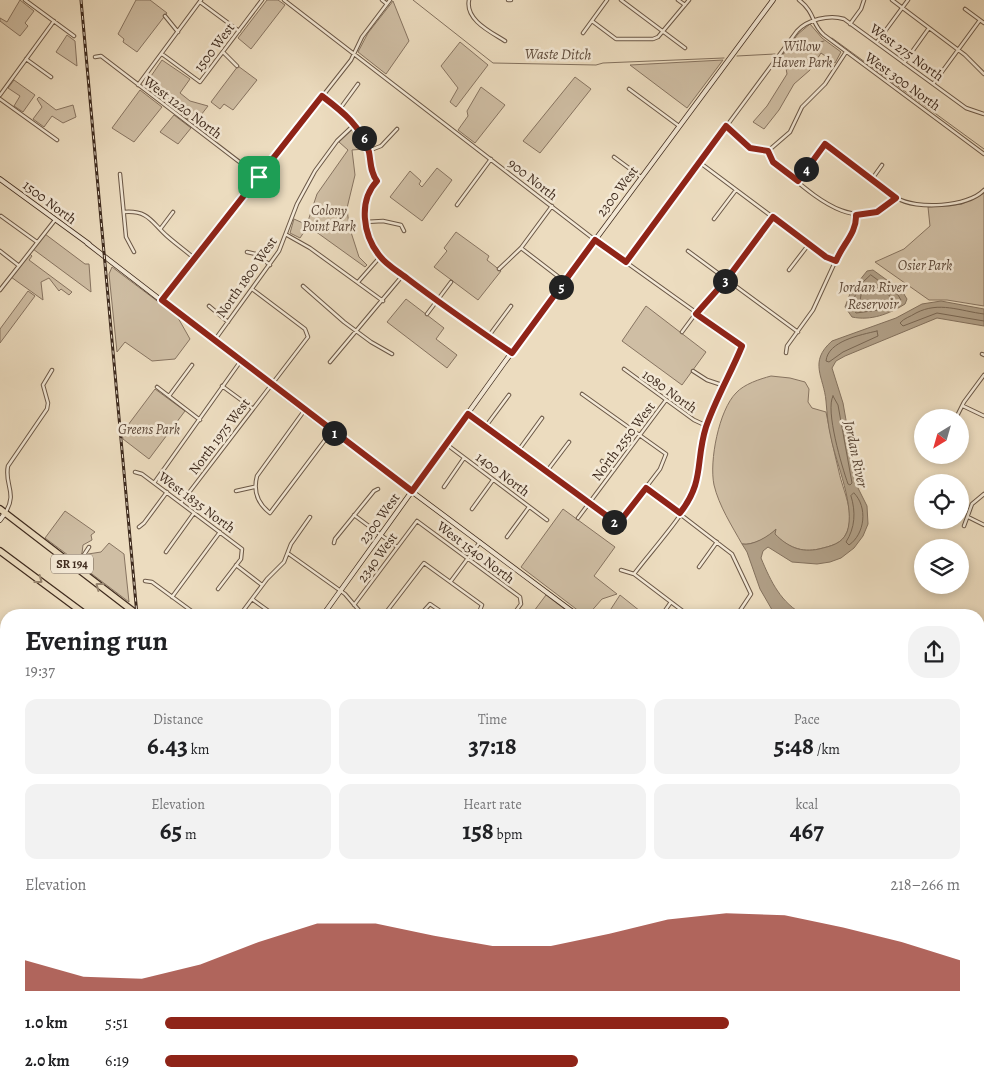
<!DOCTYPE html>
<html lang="en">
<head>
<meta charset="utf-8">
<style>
  :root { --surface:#fff; --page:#f2f2f2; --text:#202124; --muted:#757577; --accent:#8f2418 }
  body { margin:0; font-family:Alegreya,serif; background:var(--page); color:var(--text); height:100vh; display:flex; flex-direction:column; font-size:19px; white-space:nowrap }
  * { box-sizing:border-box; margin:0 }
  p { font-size:16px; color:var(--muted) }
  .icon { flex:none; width:28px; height:28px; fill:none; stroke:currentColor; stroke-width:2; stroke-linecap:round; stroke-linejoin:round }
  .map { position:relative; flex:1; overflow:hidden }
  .side { position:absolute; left:0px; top:609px; width:985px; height:481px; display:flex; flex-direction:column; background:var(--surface); border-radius:20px 20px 0 0; box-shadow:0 2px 8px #0003 }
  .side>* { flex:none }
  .needle { width:32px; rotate:217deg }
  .controls { position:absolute; left:914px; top:409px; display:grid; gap:10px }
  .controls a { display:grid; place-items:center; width:55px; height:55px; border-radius:50%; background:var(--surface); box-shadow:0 2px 8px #0003; font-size:25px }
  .pin { position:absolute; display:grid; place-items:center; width:42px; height:42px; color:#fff; margin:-21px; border-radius:10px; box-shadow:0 2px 8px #0006 }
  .km { position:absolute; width:25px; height:25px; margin:-12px; border-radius:50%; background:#222; color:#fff; font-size:14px; line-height:25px; text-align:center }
  .round { display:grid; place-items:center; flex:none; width:52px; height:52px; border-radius:20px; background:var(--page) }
  .headline { display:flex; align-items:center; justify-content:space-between; height:85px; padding:0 25px }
  h1 { font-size:28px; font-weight:700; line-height:38px }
  .metrics { display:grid; grid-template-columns:repeat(3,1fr); gap:8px; height:85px; padding:5px 25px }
  .metrics div { display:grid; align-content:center; border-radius:12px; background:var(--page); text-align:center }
  .metrics b { font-size:25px; font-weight:700 }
  .metrics small { font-size:14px; font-weight:400 }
  .metrics p { font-size:14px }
  .chart { height:140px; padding:10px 25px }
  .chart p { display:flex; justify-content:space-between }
  .chart svg { width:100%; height:90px; margin-top:5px; fill:var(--accent); opacity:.7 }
  ul { padding:0 25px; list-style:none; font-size:16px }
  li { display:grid; grid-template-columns:80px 60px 1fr; align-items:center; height:38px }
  li i { height:12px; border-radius:6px; background:var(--accent) }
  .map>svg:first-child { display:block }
  .green { fill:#cfbea4; stroke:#877461 }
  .water { fill:#b1a088; stroke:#83715e }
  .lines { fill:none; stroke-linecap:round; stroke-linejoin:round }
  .shore { stroke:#786653; stroke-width:1 }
  .stream { stroke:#83715e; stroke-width:1 }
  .street-casing { stroke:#6a5746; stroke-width:4.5 }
  .secondary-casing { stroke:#3f2b1e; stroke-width:5.5 }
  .highway-casing { stroke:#3f2b1e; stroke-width:8 }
  .street { stroke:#f3e8d5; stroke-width:2.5 }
  .secondary { stroke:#f3e8d5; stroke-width:4 }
  .highway { stroke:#ecdcbf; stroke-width:5.5 }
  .rail-casing { stroke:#3f2b1e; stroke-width:3 }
  .rail { stroke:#f3e8d5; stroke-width:1; stroke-dasharray:4; stroke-linecap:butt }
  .oneway { stroke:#96846e }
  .route-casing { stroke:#fff; stroke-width:10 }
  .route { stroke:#8f2418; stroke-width:6 }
  .labels { text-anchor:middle; stroke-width:5; stroke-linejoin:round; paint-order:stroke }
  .shield { fill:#f3e8d5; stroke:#756455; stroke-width:1 }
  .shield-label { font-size:12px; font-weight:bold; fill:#3f2b1e }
  .park-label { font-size:14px; font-style:italic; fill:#5c4839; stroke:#f3e8d5 }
  .street-label { font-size:14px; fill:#3f2b1e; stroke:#f3e8d5 }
  .water-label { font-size:15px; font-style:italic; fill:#5c4838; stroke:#f3e8d5 }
</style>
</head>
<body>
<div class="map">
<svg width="984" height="1089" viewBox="0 0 984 1089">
  <rect width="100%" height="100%" fill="#ecdcbf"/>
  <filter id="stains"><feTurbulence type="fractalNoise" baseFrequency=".004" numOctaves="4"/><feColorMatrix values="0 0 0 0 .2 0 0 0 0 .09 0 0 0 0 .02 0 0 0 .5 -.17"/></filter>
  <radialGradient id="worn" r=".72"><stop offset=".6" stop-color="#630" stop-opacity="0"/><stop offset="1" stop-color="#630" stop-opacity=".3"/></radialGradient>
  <path class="green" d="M20 0 34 11 25 23 28 26 20 36 0 21V18L7 22Z
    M136 0H150L167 13 137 52 123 42 124 39 118 34Z
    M267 0H278L285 5 251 49 238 38Z
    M393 1 409 41 386 74 358 52 368 33Z
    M810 24 822 38 841 52 835 63 821 53 810 70 794 84 779 110 764 129 753 122 767 106 787 74 786 68 778 61 798 34Z
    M67 35 75 41 77 66 56 52Z
    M460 42 488 65 456 107 450 102 458 88 441 66Z
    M162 60 190 79 180 93 190 101 208 106 194 124 145 85Z
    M723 60 687 108 630 65Z
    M238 66 257 80 233 110 224 104 220 109 211 102Z
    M575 77 591 89 540 153 523 141Z
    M14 80 35 95 23 112 14 106 20 96 8 88Z
    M481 87 505 105 475 143 458 130 468 116 467 111Z
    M140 90 162 107 134 142 112 128Z
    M39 97 56 110 73 105 76 117 63 123 52 116 44 127 33 119 42 107 37 99Z
    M174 115 191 128 178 144 160 132Z
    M354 128 365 149 352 150 355 175 347 208 349 226 359 257 367 265 365 267 308 226 300 238 290 233 294 219 305 224 308 221 317 194 348 150 339 142Z
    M437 168 452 180 422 221 390 197 410 171 421 181 419 184 422 187Z
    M984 193V306L947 300H929L875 262 904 249 930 226 928 207 962 204Z
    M456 232 489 256 487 260 501 271 478 300 434 267 447 251 444 248Z
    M45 234 85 264H89L91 292 33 249Z
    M30 254 32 256 29 260 72 292 69 295 61 289 59 291 49 278 41 282 43 300 11 277Z
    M112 267 177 316 190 339 175 359 152 361 125 342 117 352 109 274Z
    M28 291 35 296 0 343V329Z
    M406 299 444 328 436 339 457 355 447 368 387 322Z
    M646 306 706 352 682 385 622 341Z
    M771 376 790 378 805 382 809 389 808 402 812 408 826 412C830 432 834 452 839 472 843 491 855 512 847 532 842 544 831 546 819 549 801 553 788 547 774 534L775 530C770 537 751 546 742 544 732 526 719 506 714 485 709 461 719 410 736 393 744 384 760 379 771 376Z
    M155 389 185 411 149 459 123 439 122 433Z
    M563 509 615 547 594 576 617 594 602 599 588 615H584L521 567Z
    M65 511 95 532 91 535 92 540 83 545 82 553 76 561 45 538Z
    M109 543 124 554 129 602 80 565 88 554 101 552Z
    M546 595 567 611 564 615H531Z
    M620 595 645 615H607Z
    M0 994 6 1000V1084H67V1088L117 1086V1089H0Z
    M234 1084H391V1089H231Z"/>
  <path class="water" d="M873 270 902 291 907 299 905 304C889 314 871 321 852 317L845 307 851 291 867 271Z
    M941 301 984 309V326L937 318 845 356 836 361 832 368 843 403 858 488 867 506 868 524 863 536 854 548 841 558 830 562 817 564 792 562 768 547 763 551 761 558C771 582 781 603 804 615H775L760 589 747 552 742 544C753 546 769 536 776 529L775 534C788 547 801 553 819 549 831 546 842 544 847 532 856 508 836 463 831 438 828 426 827 413 826 401 824 377 808 362 832 341L896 318 922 304Z"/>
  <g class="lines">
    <path class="shore" d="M871 275 898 295 901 300 887 309 856 313 851 306 859 286Z
      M871 283 890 296 891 299 885 303 859 307 861 295Z
      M984 314C960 311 939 301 916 313 910 317 904 318 900 323L903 326 937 313 984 321
      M877 331 878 336 843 352 829 362 826 361C828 341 860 335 877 331Z
      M833 396 838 405 852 483 850 485 848 484C842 467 825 410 833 396Z
      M854 493C868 507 865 534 849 545L846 542C855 528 856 512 851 496Z"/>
    <path class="stream" d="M413 0 493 63 596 65 603 63 724 58
      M832 38 984 149
      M784 53 824 41
      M737 56 775 54"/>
    <defs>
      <path id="street" d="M25 0 74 36
        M284 0 595 240 743 346C729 378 710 407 702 441 698 457 701 475 695 490 683 517 652 550 634 574
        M382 0 387 4
        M469 0C465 20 491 32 505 41
        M508 0H511
        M621 0 685 48
        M678 0 685 5
        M799 0C816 13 811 24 824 35L984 154
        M892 0 965 55 984 74
        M200 2 239 31
        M965 9 984 23
        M165 16 178 32
        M592 21 616 39H653L658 37 689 0
        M850 24 861 9 864 0
        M583 33 607 0
        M877 42 908 0
        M223 52 237 66
        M162 54 200 82 262 0
        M95 57 101 56 259 177
        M26 59 51 77
        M904 63 929 28
        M933 84 980 20
        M138 85 201 0
        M629 89 679 126
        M0 95 54 21
        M322 97C343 112 361 126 369 152 371 163 370 172 377 181 358 201 363 235 378 255 386 265 399 272 408 279 442 305 477 329 511 353
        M0 99 57 140
        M339 110 358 84
        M726 126 750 148 768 151
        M368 151 381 146 397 129
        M768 151 773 162C808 189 854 241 897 198
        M768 151 790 132 802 107 825 84 846 52
        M614 157 641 177
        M699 162 826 257 836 261
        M120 174 126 237 134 252
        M872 179 882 165
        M798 181 825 144 897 198C916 210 968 207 984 190
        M457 205 491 159
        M124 212C149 210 152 223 167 236 176 244 186 251 195 259
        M1 216 37 242
        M714 219 736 190
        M365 222 383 221 401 225 404 231
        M161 228 173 212
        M287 235 310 248 383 301
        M521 248 564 281
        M0 251 18 265
        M688 251 798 332
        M247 252 256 254 270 265
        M626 262 797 31C807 20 829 14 844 19L966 108 984 114
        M499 269 521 248 552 206
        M789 270 809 244
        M358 282 380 257
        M303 286 344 322 371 342 392 354
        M0 290 55 220
        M162 300 351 60 362 37 390 0
        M209 306 228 322
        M427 314 451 282
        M682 332 702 305 727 279 773 217
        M488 337 511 306
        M214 341 279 251 297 204 315 171 337 141 355 124
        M786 353 787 346 813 310 841 249 855 230 856 215
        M982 354 984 355
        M330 362 403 275
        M624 369 694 420 707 426
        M693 371 707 380 722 385
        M222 386 252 408
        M157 387 200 420
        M169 396 192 365
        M963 406 984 416
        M304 411 257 476C253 491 257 503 270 513L331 432
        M468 414 618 524 660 469 666 454 582 394
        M957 416 964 402 984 375
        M486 426 509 395
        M446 444 547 520
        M518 451 542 418
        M602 461 614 470
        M547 471 569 442
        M135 472 142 474 242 549 241 559 218 589
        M154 483 240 362
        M444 487 464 458
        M646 488 732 554 751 594 737 615
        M236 491 254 487
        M181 503 308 337 305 329 252 289
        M472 509 493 480
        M5 513C18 493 4 485 8 466L47 409 48 403 43 385 52 370
        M354 515 397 547
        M968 517 984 525
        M578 518 666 400
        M964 526 972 504 984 494
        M139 527 144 523 167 492
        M507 537 529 507
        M334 543 335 539 374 491 378 489
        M166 552 194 513
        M289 554 345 594 363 615
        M236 565 262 585
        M76 567 89 547
        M699 567 717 542
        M621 570 634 574 688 615
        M145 581 152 582 197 615
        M451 581 480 542
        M172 597 220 532
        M252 599 274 615
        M354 605 417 521 520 597 521 604 513 615
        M240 615 267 579 284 562 291 544 310 517
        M384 615 424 563 482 605 478 615
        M420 615 430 604 446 615
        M662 615 671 602
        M0 632 1 630 6 634
        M0 665 6 674
        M6 680V684
        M0 724 6 727
        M979 824 984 827
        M979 838 984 830
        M979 843 984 847
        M979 885 984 889
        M979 923 984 916
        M979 925 984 929
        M979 984 984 988
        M979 1015 984 1019
        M979 1022 984 1015
        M979 1062 984 1055
        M181 1084 182 1089
        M474 1084 481 1089
        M509 1084 516 1089
        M594 1084 595 1089
        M934 1084 941 1089
        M978 1084 984 1088
        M5 1089 100 1084
        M204 1089 213 1084
        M406 1089V1084
        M487 1089 491 1084
        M958 1089 962 1084"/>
      <path id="secondary" d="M0 179 89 244
        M87 243 304 411 577 615
        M0 520 5 513
        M323 615 504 363 773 0
        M979 807 984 800
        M979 906 984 910
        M0 917 6 922
        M0 983 6 976
        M122 1084V1089
        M908 1084 915 1089"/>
      <path id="highway" d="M0 509 138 615
        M0 551 86 615
        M714 1084 721 1089
        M770 1084 777 1089
        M757 1089 760 1084"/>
    </defs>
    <use href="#street" class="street-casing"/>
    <use href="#secondary" class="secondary-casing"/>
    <use href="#highway" class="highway-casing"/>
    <use href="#street" class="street"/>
    <use href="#secondary" class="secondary"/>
    <use href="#highway" class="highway"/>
    <defs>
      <path id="rail" d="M81 0 137 615
        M172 1084 173 1089"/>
    </defs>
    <use href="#rail" class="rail-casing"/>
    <use href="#rail" class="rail"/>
  </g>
  <defs><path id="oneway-chevron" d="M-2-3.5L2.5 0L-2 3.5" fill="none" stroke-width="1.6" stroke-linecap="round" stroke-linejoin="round" transform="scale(1.25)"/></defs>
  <g class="oneway">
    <use href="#oneway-chevron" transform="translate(39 580) rotate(37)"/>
    <use href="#oneway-chevron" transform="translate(99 586) rotate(-143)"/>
  </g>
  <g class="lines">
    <defs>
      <path id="route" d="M322 96C343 112 361 126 369 152 371 162 370 172 377 181 358 201 363 235 379 255 386 265 399 272 408 279 442 305 477 329 512 353L595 240 626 262 726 126 750 148 768 151 773 162 798 181 825 144 896 198 877 212 856 215C857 233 842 245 836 261L826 257 773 217 727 279 696 314 742 346C731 373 716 398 706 427 695 462 705 481 680 513L646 488 618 524 468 414 412 491 162 300Z"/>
    </defs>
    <use href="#route" class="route-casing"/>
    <use href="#route" class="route"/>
  </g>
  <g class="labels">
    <rect class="shield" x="51" y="554.5" width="42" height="19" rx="4"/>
    <g class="shield-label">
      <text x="72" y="568">SR 194</text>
    </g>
    <g class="park-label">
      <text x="802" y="51">Willow<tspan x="802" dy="16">Haven Park</tspan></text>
      <text x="329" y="215">Colony<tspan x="329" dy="16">Point Park</tspan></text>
      <text x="925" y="270">Osier Park</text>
      <text x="149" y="434">Greens Park</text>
    </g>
    <g class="street-label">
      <text transform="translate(214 47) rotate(-53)" y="5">1500 West</text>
      <text transform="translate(907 52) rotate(36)" y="5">West 275 North</text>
      <text transform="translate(903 81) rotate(36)" y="5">West 300 North</text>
      <text transform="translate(183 107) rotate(37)" y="5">West 1220 North</text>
      <text transform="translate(533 179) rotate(38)" y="5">900 North</text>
      <text transform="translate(617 191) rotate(-53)" y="5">2300 West</text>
      <text transform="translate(50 202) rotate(37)" y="5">1500 North</text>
      <text transform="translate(246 277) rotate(-55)" y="5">North 1800 West</text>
      <text transform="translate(670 391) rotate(36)" y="5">1080 North</text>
      <text transform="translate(219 436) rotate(-53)" y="5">North 1975 West</text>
      <text transform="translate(623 441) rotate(-53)" y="5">North 2550 West</text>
      <text transform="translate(503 474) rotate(37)" y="5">1400 North</text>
      <text transform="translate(197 502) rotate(37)" y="5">West 1835 North</text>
      <text transform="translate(379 518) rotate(-54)" y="5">2300 West</text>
      <text transform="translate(476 552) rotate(37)" y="5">West 1540 North</text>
      <text transform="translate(377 557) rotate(-54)" y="5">2340 West</text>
    </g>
    <g class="water-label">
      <text transform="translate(558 54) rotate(1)" y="5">Waste Ditch</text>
      <text x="873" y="292">Jordan River<tspan x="873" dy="17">Reservoir</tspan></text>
      <text transform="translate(856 454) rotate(78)" y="5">Jordan River</text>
    </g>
  </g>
  <rect width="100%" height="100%" filter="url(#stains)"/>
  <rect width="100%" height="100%" fill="url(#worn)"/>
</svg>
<div class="controls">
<a><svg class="needle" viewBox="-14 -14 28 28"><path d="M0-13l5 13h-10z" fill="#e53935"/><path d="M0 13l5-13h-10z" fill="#757577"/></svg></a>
<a><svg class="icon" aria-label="locate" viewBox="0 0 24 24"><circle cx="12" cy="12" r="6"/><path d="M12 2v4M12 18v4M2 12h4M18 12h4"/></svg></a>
<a><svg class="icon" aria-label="layers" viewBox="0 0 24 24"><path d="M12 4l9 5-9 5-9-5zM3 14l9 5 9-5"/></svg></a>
</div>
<div class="pin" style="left:259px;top:177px;background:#1e9e55"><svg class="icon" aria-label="arrive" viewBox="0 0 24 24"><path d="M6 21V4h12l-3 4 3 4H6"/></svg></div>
<b class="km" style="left:334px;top:433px">1</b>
<b class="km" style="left:614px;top:522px">2</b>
<b class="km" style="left:725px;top:281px">3</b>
<b class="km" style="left:806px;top:169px">4</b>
<b class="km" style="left:561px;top:287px">5</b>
<b class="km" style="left:364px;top:138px">6</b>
<section class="side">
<div class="headline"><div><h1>Evening run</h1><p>19:37</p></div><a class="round"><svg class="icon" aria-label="share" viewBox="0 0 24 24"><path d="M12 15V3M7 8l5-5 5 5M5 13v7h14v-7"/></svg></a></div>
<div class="metrics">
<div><p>Distance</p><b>6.43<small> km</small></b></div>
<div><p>Time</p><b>37:18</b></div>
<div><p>Pace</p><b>5:48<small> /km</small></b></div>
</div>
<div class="metrics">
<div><p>Elevation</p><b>65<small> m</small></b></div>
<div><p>Heart rate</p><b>158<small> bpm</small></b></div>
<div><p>kcal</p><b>467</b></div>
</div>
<div class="chart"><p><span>Elevation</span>218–266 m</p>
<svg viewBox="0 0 160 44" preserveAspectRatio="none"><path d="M0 44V29L10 37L20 38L30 31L40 20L50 11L60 11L70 17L80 22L90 22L100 16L110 9L120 6L130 7L140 13L150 20L160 29V44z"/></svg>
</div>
<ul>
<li><b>1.0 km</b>5:51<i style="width:71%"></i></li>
<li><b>2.0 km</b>6:19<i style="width:52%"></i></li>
</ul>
</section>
</div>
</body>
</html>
